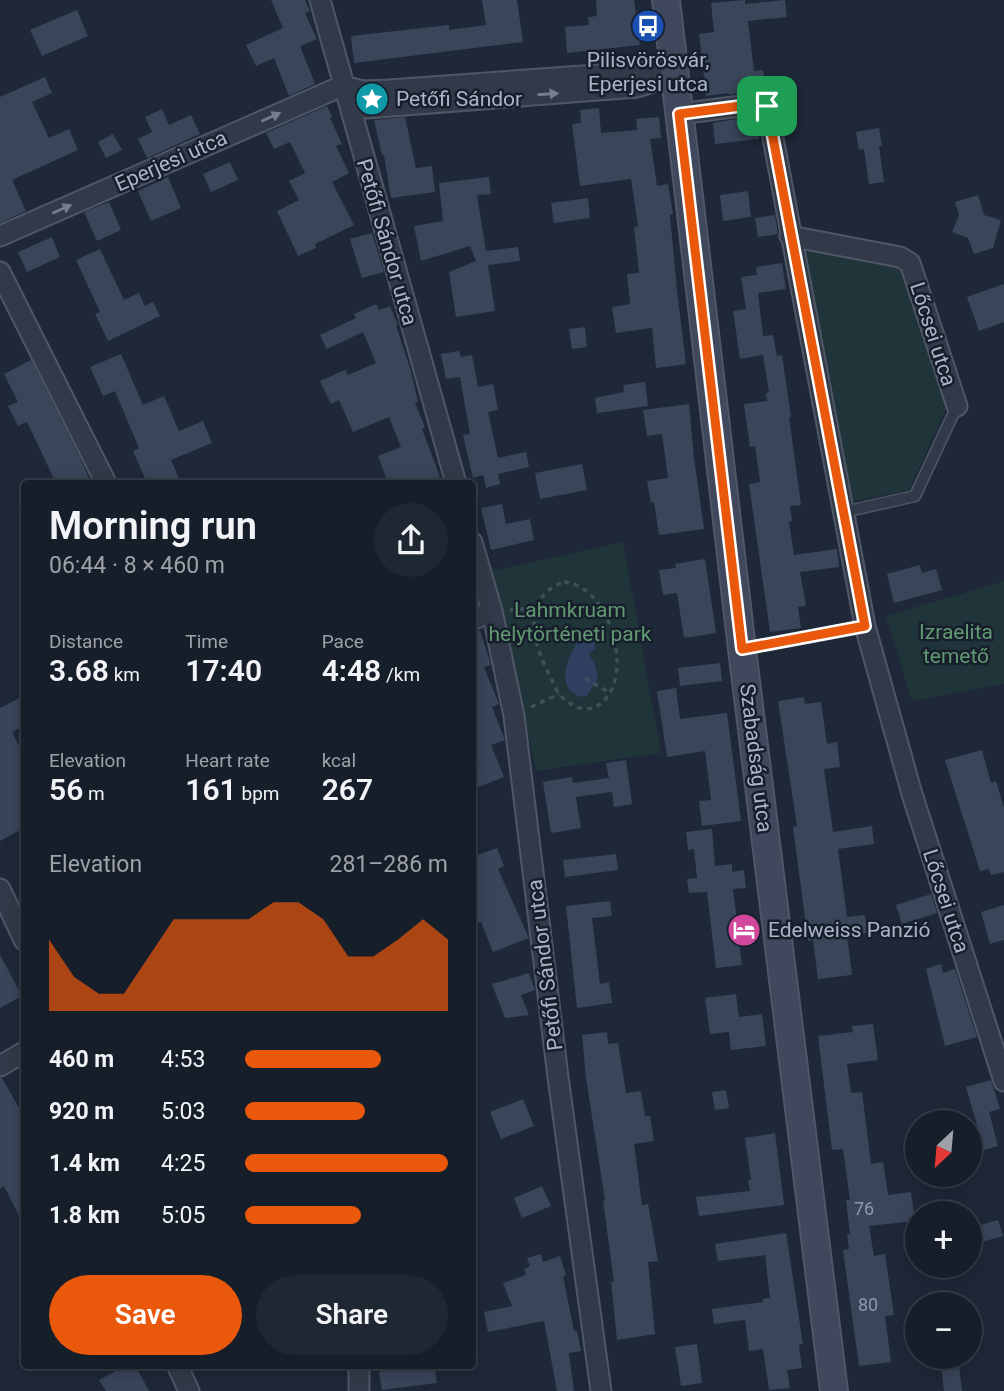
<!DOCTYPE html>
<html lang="en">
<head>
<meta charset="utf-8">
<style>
  :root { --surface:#161e2a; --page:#1f2732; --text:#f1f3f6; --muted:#9ea2a8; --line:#353c47; --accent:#ea580c }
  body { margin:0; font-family:Roboto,sans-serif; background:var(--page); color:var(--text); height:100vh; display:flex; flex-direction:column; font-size:26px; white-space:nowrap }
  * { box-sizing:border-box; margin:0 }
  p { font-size:23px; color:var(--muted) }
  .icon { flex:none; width:38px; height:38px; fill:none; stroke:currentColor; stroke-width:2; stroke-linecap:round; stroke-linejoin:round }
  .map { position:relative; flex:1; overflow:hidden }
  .sheet { position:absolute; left:21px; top:480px; width:455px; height:889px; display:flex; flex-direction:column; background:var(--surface); border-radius:7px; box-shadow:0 4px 18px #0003,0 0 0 2px var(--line) }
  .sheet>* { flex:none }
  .needle { width:46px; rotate:206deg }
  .controls { position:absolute; left:905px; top:1110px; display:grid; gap:14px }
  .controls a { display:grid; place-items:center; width:77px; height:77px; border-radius:50%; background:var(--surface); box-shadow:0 4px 18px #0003,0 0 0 2px var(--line); font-size:35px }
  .pin { position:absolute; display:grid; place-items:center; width:60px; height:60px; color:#fff; margin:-30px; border-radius:14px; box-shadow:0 4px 10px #0006 }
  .round { display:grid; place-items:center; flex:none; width:74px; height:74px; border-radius:37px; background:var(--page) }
  .headline { display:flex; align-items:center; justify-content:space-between; height:119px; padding:0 28px }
  h1 { font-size:38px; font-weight:600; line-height:52px }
  .metrics { display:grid; grid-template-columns:repeat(3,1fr); gap:10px; height:119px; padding:7px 28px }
  .metrics div { display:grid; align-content:center }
  .metrics b { font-size:30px; font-weight:600 }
  .metrics small { font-size:19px; font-weight:400 }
  .metrics p { font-size:19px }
  .chart { height:196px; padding:14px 28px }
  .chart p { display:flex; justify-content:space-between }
  .chart svg { width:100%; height:126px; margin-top:7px; fill:var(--accent); opacity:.7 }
  .button { display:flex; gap:14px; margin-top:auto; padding:14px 28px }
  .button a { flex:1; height:80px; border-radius:42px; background:var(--accent); color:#fff; font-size:28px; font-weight:600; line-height:80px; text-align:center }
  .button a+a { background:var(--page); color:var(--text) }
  ul { padding:0 28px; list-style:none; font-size:23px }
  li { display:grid; grid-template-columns:112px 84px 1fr; align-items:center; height:52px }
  li i { height:18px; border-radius:9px; background:var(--accent) }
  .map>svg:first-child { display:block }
  .green { fill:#203539 }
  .water { fill:#2e3f5f }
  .building { fill:#394559 }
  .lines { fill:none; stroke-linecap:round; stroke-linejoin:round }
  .lane-casing { stroke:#4f5767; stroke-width:13 }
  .street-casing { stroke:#4f5767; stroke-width:23 }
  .secondary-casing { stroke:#4f5767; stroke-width:30 }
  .path { stroke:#3d5257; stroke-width:3.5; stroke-dasharray:5 5; stroke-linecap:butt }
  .lane { stroke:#323a49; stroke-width:10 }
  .street { stroke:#323a49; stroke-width:19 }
  .secondary { stroke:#3f485c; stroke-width:26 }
  .oneway { fill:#757d8e }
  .route-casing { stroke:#fff; stroke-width:14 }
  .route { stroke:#ea580c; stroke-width:9 }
  .labels { text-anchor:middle; stroke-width:5; stroke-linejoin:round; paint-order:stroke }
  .number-label { font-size:18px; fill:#8e98ab }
  .poi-label { font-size:21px; fill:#abb4c6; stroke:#171f2d; text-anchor:start }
  .street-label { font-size:21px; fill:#abb4c6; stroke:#171f2d }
  .park-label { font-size:21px; fill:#619871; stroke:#171f2d }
</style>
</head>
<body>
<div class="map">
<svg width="1004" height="1391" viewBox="0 0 1004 1391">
  <rect width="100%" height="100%" fill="#1e2838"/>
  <path class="green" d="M799 248 894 265 905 274 947 406 909 490 849 502Z
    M623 542 661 753 536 771 492 571Z
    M1004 581V684L912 701 886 616Z"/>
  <path class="water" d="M582 630C592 635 596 639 595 650L590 651 589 655 594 662 598 678 587 696 581 697C557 688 565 665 574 648 577 642 575 639 576 633Z"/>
  <path class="building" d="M271 0H305L310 11 305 13 317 39 300 46 315 84 289 96 274 58 256 66 246 45 283 28Z
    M482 0H517L523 42 354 63 351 36 449 25V30L486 25Z
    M596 0H634L640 45 567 53 565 27 589 25 588 17 597 16Z
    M745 0V4L785 0 787 17 748 21 754 71 763 70 766 88 729 95V93L706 96 699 34 714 32 711 3Z
    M77 10 88 36 42 56 30 30Z
    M45 77 52 93 32 102 49 138 69 129 78 150 12 180 26 211 0 223V97Z
    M327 106 332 117 330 118 342 144 336 146 349 173 332 182 354 225 315 244 316 248 298 256 277 211 299 200 289 181 305 173 290 142 274 149 266 133Z
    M599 108 601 133 637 130 636 119 659 117 661 138 650 139 657 186 668 184 673 214 670 215 677 290 686 364 656 368 652 328 616 333 612 307 630 304 627 274 639 273 634 227 638 226 631 179 580 186 572 124 581 123 580 110Z
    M162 109 169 125 191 115 200 134 147 158 138 139 152 132 145 117Z
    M405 117 416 168 432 166 435 192 391 198 384 155H382L374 120Z
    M748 117 749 121 757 120 759 139 715 144 713 123Z
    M879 128 882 146H879L884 182 869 184 864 149 859 150 856 132Z
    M113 134 122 150 106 158 98 142Z
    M230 162 238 180 211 192 203 174Z
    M168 177 181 208 151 221 138 191Z
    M489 177 491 194 477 195 486 251 518 247 520 261 488 265 495 311 456 317 449 272 476 261 470 246 421 261 414 226 443 221 439 183Z
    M748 191 751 217 723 221 720 195Z
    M978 195 984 215 1001 220 993 248 974 254 968 238 952 232 959 215 955 202Z
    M588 198 590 218 554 223 551 203Z
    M109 202 121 230 97 241 84 212Z
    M775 215 778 234 758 237 755 218Z
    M372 233 384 272 362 278 350 239Z
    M52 237 60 257 27 272 18 252Z
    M100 249 124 300 139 293 145 306 153 302 160 316 108 341 95 314 100 312 76 260Z
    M782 263 786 289 758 293 763 336 773 335 777 356 782 355 791 417H789L801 505 790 506 792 521 789 522 794 555 837 549 839 567 800 572 806 606 798 607 801 628 770 632 749 484 760 482 755 446 750 447 744 404 767 401 766 393H769L763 355 740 359 733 311 746 309 741 277 757 275 756 267Z
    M1004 284V322L979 331 967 297Z
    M376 304 379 310 390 306 398 325 396 326 411 371 418 402 415 403 425 427 422 429 440 477 426 483H388L378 456 401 447 389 417 353 432 339 400 331 404 320 381 345 370 348 375 376 363 363 332 327 349 320 335 356 318 354 314Z
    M585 327 587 347 572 349 569 329Z
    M459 351 461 357 472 355 478 387 493 384 498 410 488 412 498 458 526 452 529 467 498 474 500 484 486 488 483 475 473 478 463 435 470 434 460 377 446 379 441 354Z
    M121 354 143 405 164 396 179 431 203 421 212 443 171 460 181 483H147L133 451 139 448 115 391 103 396 90 367Z
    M31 360 81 460 91 483H56L27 422 18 426 8 406 18 402 4 374Z
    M645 382 648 406 597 413 595 398 624 392 623 385Z
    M689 404 694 458 704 529 659 535 654 502 651 503 647 481 668 478 662 434 647 436 643 410Z
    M582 464 587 490 540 499 535 473Z
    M502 504 506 524 530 519 534 540 491 550 481 508Z
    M705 559 716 633 684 638 677 593 663 595 659 570 676 568 675 564Z
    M920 565 922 573 936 569 942 590 894 603 887 574Z
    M480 630 491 665 484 667 499 704 492 707 505 740 491 745 504 777 476 788 472 779V765L479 762 472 747V632Z
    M720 663 722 681 680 686 678 668Z
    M676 688 680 719 727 713 741 821 702 826 699 801 711 800 705 751 667 757 657 691Z
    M804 697 805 704 821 702 827 744 837 742 840 767 824 769 833 832 872 826 874 844 838 849 847 917 865 915 867 933 847 935 852 975 818 979 813 940 808 941 793 827 797 826 778 701Z
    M20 698 24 707V726L12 732 24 756V828L0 841V708Z
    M982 750 991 783 996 781 1004 808V872L991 875 989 869 980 871 945 760Z
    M626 760 632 804 614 807 612 792 576 797 581 828 551 833 543 782 572 777 573 783 609 778 606 763Z
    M712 829 715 866 732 864V872L744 870 746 888 733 889 737 919 752 918 754 942 739 943 742 965 716 968 707 892 689 893 687 879 697 878 694 849 688 850 686 832Z
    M497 848 504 866 498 869 529 938 493 952 481 922 472 925V857Z
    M616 854 618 870 565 877 563 860Z
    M931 894 937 913 902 924 896 905Z
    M610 901 612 916 592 918 600 984 609 982 612 1003 577 1008 566 906Z
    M1004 905V940L990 944 981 912Z
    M0 955 22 996 0 1008Z
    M941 964 943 973 955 969 977 1037 945 1046 926 969Z
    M529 973 535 990 521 995 529 1015 505 1018 492 984Z
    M736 994 739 1017 762 1014 766 1046 731 1050 729 1032 710 1034 705 998Z
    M873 1024 878 1060 847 1064 851 1093 862 1092 871 1164 883 1162 888 1195 911 1192 915 1221 869 1226 874 1256 885 1254 894 1315 885 1316 891 1362 859 1366 843 1250 849 1249 847 1235 850 1234 846 1200H850L843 1149 832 1150 818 1036 853 1032 852 1026Z
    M607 1032 608 1044 618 1043 626 1093 641 1091 645 1116H650L654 1141 634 1144 642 1205 648 1204 658 1261 648 1262 655 1334 617 1340 611 1282H614L603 1201 605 1200 586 1078 582 1035Z
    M0 1078H2L24 1117V1226L4 1186 0 1189Z
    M991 1080 1000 1109 989 1112 998 1146 970 1154V1127L977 1125 966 1087Z
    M726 1090 729 1108 715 1110 712 1092Z
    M523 1099 534 1126 501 1139 490 1112Z
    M775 1133 784 1205 699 1216 696 1197 750 1191 748 1180H751L745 1138Z
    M542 1186 551 1206 522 1218 514 1198Z
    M998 1220 1003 1236 975 1244 970 1228Z
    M786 1233 803 1344 799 1345 802 1368 787 1370 790 1388 769 1390 763 1349 749 1351 745 1320 714 1324 712 1309 763 1302V1299L770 1298 765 1255 718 1261 715 1244Z
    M541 1254 543 1262 560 1256 566 1275 563 1276 574 1331H577L581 1351 569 1353 574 1391H557L544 1321 488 1332 484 1312 512 1306 503 1283 526 1275 524 1269 530 1266 527 1258Z
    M697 1344 702 1383 681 1386 675 1347Z
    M940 1356H958L962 1391H944Z
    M127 1365H135L149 1391H106L99 1380Z
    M415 1365H434L437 1383 382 1390 379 1372Z"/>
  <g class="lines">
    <defs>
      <path id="lane" d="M844 512 915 496 957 406
        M742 649 865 626"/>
      <path id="street" d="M320 0 456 483
        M343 86 353 99 366 108 637 87 666 78
        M679 114 764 103 767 106 865 626 912 794 1004 1081
        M0 236 342 86 364 91 389 90 638 72 674 76
        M790 236 900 257 910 263 957 406
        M0 272 106 483
        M472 542 492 611 514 716 558 1077 601 1391
        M472 620 492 611
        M0 889 24 940
        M0 1066 24 1052
        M177 1365 189 1391
        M359 1391V1365"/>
      <path id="secondary" d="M666 0 742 649 834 1391"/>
    </defs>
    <use href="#lane" class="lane-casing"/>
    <use href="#street" class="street-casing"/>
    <use href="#secondary" class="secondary-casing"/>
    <path class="path" d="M564 582C600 586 618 633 617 665 616 700 590 726 560 695 556 690 553 682 550 676 533 645 520 597 564 582Z
      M510 610 536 608
      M585 678 610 693
      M531 707 559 694"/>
    <use href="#lane" class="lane"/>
    <use href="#street" class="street"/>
    <use href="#secondary" class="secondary"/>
  </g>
  <defs><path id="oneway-solid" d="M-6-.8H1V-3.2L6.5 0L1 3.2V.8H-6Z" transform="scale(1.75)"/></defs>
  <g class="oneway">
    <use href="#oneway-solid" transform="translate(548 94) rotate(-4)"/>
    <use href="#oneway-solid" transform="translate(271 117) rotate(-24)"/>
    <use href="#oneway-solid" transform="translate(62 209) rotate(-24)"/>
  </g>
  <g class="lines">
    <defs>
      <path id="route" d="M764 103 767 106 865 626 742 649 679 114Z"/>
    </defs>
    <use href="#route" class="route-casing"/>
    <use href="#route" class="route"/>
  </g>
  <defs>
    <symbol id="bus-disc" viewBox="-11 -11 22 22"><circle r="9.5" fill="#1a4fb4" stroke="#171f2d"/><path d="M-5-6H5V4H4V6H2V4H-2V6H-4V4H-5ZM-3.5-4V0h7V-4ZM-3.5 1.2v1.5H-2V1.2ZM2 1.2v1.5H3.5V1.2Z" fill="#fff"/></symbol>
    <symbol id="sight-disc" viewBox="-11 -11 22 22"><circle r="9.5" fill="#0f9aa8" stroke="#171f2d"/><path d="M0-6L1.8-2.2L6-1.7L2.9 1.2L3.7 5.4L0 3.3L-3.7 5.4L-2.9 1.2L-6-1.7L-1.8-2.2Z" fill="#fff"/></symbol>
    <symbol id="hotel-disc" viewBox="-11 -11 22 22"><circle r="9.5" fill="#d1479c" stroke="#171f2d"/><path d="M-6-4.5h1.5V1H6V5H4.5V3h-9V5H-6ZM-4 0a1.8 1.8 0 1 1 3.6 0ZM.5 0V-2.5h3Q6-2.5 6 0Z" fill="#fff"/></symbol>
  </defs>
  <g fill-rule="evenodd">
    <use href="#bus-disc" x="629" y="7" width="38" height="38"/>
    <use href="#sight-disc" x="353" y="80" width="38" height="38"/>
    <use href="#hotel-disc" x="725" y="911" width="38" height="38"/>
  </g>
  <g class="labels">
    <g class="number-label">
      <text x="864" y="1215">76</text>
      <text x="868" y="1311">80</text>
    </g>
    <g class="poi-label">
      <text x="648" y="67" text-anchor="middle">Pilisvörösvár,<tspan x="648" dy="24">Eperjesi utca</tspan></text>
      <text x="396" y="106">Petőfi Sándor</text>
      <text x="768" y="937">Edelweiss Panzió</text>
    </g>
    <g class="street-label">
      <text transform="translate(171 161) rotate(-24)" y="7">Eperjesi utca</text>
      <text transform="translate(387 242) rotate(74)" y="7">Petőfi Sándor utca</text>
      <text transform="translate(933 334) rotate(72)" y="7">Lőcsei utca</text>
      <text transform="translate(756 758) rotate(83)" y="7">Szabadság utca</text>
      <text transform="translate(946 901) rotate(72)" y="7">Lőcsei utca</text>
      <text transform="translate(545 965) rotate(-97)" y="7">Petőfi Sándor utca</text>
    </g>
    <g class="park-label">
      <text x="570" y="617">Lahmkruam<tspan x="570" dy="24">helytörténeti park</tspan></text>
      <text x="956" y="639">Izraelita<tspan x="956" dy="24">temető</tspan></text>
    </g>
  </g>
</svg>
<div class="controls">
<a><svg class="needle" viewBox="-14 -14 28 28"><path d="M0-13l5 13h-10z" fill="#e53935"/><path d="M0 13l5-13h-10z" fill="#9ea2a8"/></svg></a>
<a>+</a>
<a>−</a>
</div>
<div class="pin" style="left:767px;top:106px;background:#1e9e55"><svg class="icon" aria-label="arrive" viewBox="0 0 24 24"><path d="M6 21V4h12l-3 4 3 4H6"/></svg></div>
<section class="sheet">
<div class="headline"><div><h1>Morning run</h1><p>06:44 · 8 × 460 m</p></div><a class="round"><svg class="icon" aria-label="share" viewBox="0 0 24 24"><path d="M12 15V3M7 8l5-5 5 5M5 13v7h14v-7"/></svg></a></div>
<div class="metrics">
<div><p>Distance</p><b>3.68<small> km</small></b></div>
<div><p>Time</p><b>17:40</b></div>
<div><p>Pace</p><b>4:48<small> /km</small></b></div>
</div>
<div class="metrics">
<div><p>Elevation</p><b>56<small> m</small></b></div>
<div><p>Heart rate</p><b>161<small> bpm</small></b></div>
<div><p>kcal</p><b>267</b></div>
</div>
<div class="chart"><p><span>Elevation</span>281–286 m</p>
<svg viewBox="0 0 160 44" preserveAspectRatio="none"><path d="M0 44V19L10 32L20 38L30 38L40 25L50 12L60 12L70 12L80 12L90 6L100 6L110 12L120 25L130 25L140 19L150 12L160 19V44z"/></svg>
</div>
<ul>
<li><b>460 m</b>4:53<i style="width:67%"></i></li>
<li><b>920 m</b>5:03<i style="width:59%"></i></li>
<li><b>1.4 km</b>4:25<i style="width:100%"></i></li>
<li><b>1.8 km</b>5:05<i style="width:57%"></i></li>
</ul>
<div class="button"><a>Save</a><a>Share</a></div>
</section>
</div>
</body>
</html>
